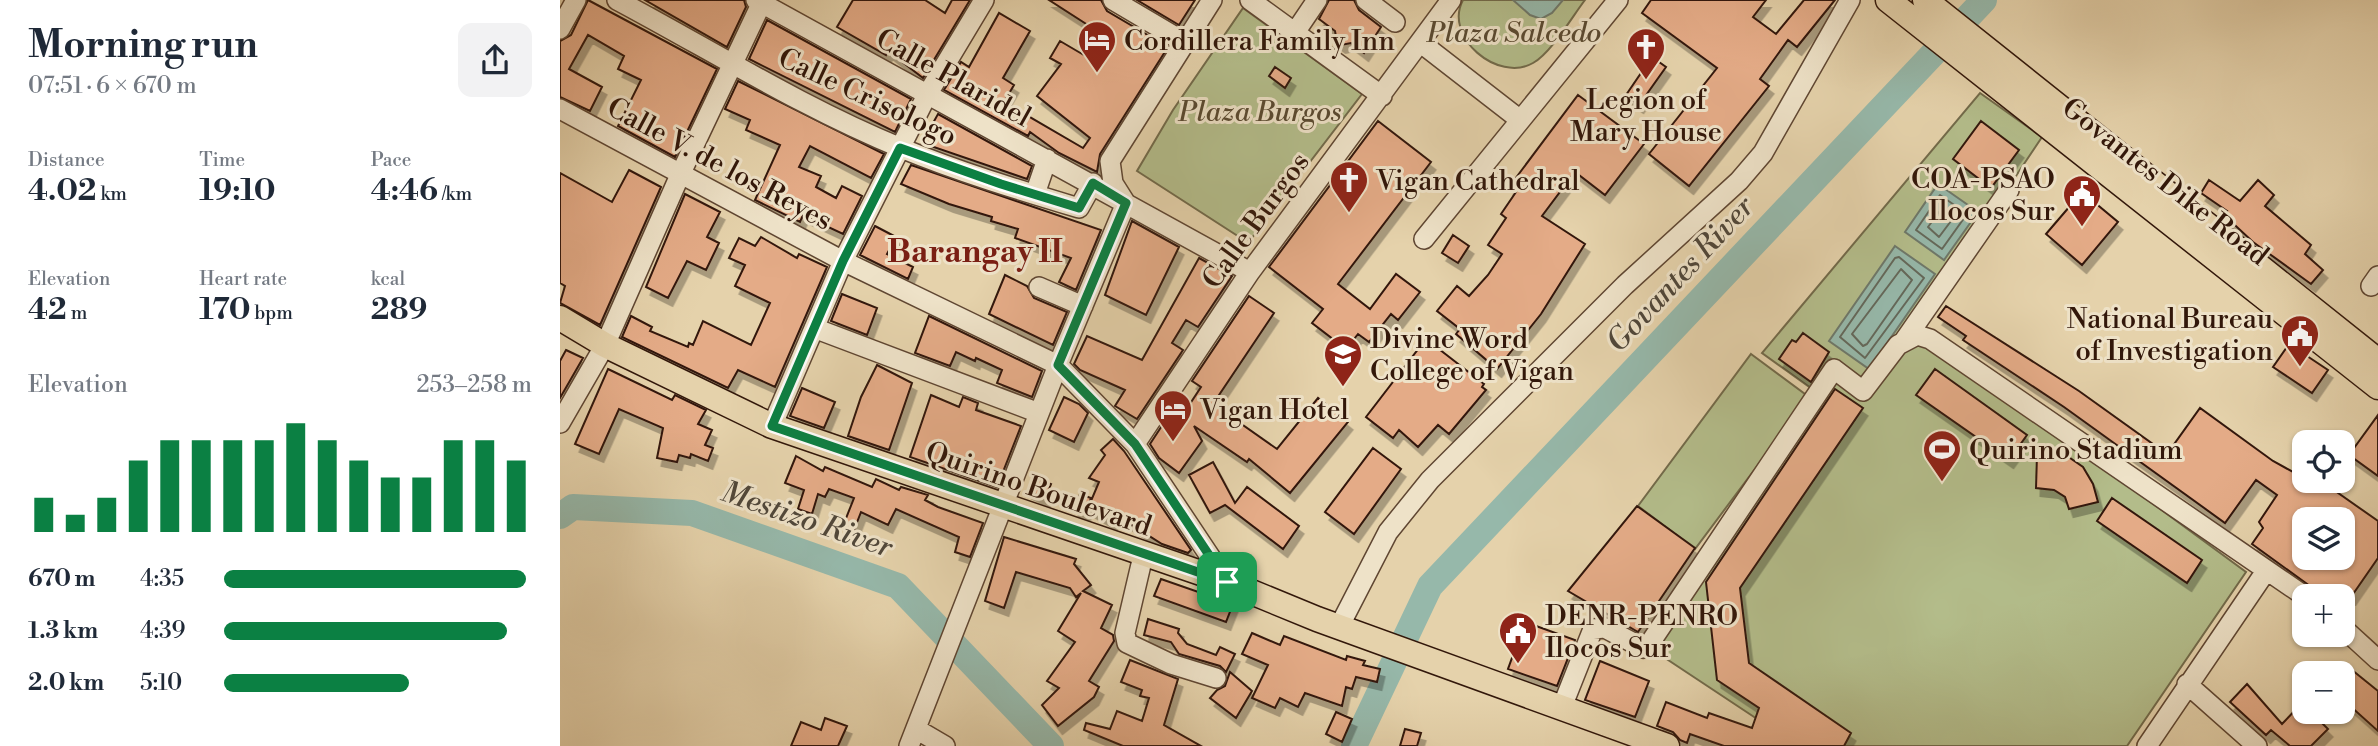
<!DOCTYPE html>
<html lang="en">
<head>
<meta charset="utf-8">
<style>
  :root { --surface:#fff; --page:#f2f2f3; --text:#1f2937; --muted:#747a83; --accent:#0b8043 }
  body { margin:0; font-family:"Libre Bodoni",serif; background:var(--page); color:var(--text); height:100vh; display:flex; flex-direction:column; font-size:26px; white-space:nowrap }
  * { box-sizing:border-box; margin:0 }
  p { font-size:23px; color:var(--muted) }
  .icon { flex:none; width:38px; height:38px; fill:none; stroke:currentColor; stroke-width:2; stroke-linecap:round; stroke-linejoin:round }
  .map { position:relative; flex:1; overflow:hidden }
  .sheet { display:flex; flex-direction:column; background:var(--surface); width:560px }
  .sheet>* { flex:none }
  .controls { position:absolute; left:1732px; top:430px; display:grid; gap:14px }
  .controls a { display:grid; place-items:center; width:63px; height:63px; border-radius:14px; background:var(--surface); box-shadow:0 2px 5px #0004; font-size:35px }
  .pin { position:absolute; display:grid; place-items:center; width:60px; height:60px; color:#fff; margin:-30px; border-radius:14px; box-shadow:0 4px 10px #0006 }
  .round { display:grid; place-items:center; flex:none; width:74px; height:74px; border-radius:14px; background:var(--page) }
  .headline { display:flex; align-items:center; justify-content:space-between; height:119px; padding:0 28px }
  h1 { font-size:38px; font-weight:700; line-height:52px }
  .figures { display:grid; grid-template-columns:repeat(3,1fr); gap:10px; height:119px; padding:7px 28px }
  .figures div { display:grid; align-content:center }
  .figures b { font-size:30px; font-weight:700 }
  .figures small { font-size:19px; font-weight:400 }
  .figures p { font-size:19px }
  .chart { height:196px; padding:14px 28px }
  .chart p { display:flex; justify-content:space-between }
  .chart svg { width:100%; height:126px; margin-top:7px; stroke:var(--accent); stroke-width:6 }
  ul { padding:0 28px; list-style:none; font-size:23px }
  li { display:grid; grid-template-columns:112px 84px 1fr; align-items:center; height:52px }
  li i { height:18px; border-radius:9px; background:var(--accent) }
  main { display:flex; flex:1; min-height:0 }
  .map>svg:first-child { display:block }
  .green { fill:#b3bc8a; stroke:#726a4a; stroke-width:2 }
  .water { fill:#96b8aa; stroke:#6e786a; stroke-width:2 }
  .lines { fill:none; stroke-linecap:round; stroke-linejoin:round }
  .shore { stroke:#64685a; stroke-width:2 }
  .river { stroke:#96b8aa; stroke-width:26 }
  .building { fill:#e4ab87; stroke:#32170a; stroke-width:2; fill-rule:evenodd; filter:url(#shadow) }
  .minor-casing { stroke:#5f4632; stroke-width:22 }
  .major-casing { stroke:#32170a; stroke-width:27 }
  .minor { stroke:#eee2c8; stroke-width:19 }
  .major { stroke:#e5d2ab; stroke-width:24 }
  .route-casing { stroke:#fff; stroke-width:14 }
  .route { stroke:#0b8043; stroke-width:9 }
  .labels { text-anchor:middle; stroke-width:6; stroke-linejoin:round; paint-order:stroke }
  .park-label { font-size:28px; font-style:italic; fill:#594930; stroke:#eee2c8 }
  .poi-label { font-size:28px; fill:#32170a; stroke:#eee2c8; text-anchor:start }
  .street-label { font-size:28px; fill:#32170a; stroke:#eee2c8 }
  .water-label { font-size:30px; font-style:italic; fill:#50473a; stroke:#eee2c8 }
  .quarter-label { font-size:32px; font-weight:bold; fill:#7a1f14; stroke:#eee2c8 }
</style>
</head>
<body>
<main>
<section class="sheet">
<div class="headline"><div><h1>Morning run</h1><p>07:51 · 6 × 670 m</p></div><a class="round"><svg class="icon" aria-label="share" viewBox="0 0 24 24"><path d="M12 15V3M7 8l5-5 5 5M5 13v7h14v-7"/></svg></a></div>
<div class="figures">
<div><p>Distance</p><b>4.02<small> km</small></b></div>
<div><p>Time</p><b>19:10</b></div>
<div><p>Pace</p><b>4:46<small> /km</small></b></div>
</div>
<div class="figures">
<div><p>Elevation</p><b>42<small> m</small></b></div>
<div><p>Heart rate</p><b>170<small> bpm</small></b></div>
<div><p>kcal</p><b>289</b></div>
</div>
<div class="chart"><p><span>Elevation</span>253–258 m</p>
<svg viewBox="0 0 160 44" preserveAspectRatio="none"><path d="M5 44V32M15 44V38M25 44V32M35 44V19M45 44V12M55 44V12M65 44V12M75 44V12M85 44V6M95 44V12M105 44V19M115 44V25M125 44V25M135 44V12M145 44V12M155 44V19"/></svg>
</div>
<ul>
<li><b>670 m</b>4:35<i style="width:98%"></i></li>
<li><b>1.3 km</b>4:39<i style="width:92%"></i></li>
<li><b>2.0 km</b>5:10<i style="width:60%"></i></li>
</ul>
</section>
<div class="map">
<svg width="1818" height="746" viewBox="0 0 1818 746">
  <defs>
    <filter id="shadow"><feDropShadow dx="4.5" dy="8" stdDeviation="0" flood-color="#0004"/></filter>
  </defs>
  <rect width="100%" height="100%" fill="#e5d2ab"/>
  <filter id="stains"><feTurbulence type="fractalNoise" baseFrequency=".00286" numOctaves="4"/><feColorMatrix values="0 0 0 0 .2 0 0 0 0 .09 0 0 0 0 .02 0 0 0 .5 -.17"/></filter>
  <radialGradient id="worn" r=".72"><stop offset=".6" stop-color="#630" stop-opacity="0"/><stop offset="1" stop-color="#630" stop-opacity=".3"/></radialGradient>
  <path class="green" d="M903 0H1025C1012 17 991 53 973 63 938 83 883 37 903 0Z
    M683 8 802 94 691 239 684 240 577 171 613 110Z
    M1420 93 1482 137 1354 328 1686 572 1567 746H1238L1090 648 1259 394 1202 353Z
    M1191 354 1249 397 1135 549 1078 506Z"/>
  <path class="water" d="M953 0H1003L992 13 981 19 970 15Z
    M1378 184 1418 212 1384 260 1345 232Z
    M1335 246 1375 274 1309 369 1269 341Z"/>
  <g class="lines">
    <path class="shore" d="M1380 195 1407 214 1382 249 1356 230Z
      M1382 208 1394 217 1379 237 1368 227Z
      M1339 257 1364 278 1305 358 1280 337 1335 258Z
      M1341 269 1352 280 1307 344 1303 346 1292 334Z"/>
    <path class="river" d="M0 516 13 507 132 513 338 586 491 746
      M794 746 870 586 1424 0"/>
  </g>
  <path class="building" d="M28 0 157 69 115 157 58 126 81 80 58 69 64 56 28 35 9 69 42 87 30 111 0 97V41L11 35Z
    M85 0H184L186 7 167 47Z
    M293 0H365L385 13 392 0H410L363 78 328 51 326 55 277 27Z
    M489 0H541L547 11 608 47 540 154 537 172 499 153 470 132 468 136 384 90 401 62 409 67 439 13 470 31 443 78 454 85 444 102 523 148 530 138 477 96 501 64 490 58 500 41 534 61 548 38Z
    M577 0H635L619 25Z
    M769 0H794L799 10 821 27 804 53 791 43 781 45 777 42 775 31 759 19Z
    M1091 0H1206L1193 17 1216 34 1244 0H1275L1237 47 1228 40 1200 79 1209 86 1129 186 1089 154 1157 68 1082 13Z
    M207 20 351 99 335 132 189 59Z
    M1092 57 1106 67 1079 105 1066 95Z
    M715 67 731 78 725 88 709 76Z
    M178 81 324 154 311 178 250 146 239 167 261 176 256 187 276 198 282 186 302 196 283 234 243 215 240 222 195 200 220 145 186 130 190 120 165 109Z
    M1018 95 1084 144 1045 195 1015 172 982 216 1025 244 981 314 937 369 896 334 900 329 877 311 897 286 909 296 928 275 942 254 928 245 946 218 941 214 956 192 949 187Z
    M378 114 472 166 467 179 362 143Z
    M818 121 871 162 778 284 810 309 836 274 860 292 838 320 831 314 809 342 798 334 786 349 752 323 763 309 709 267Z
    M1421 121 1459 150 1431 188 1393 159Z
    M351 165 541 230 516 290 499 282 511 258 455 238 458 229 431 221 432 217 389 204 341 184Z
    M69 170 101 187 40 325 0 303 5 286 0 283V173L52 202Z
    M1649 180 1680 201 1698 180 1714 195 1705 206 1751 245 1745 254 1763 270 1751 284 1693 242 1664 215 1667 211 1641 193Z
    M1522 192 1558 222 1522 265 1486 234Z
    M125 194 160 212 147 237 159 243 146 270 127 261 108 298 86 287Z
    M572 221 619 247 586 315 545 295Z
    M315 226 336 237 327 254 353 267 348 279 300 255Z
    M893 235 909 246 898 263 882 253Z
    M201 237 237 258 239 254 267 267 215 387 178 370 168 388 62 337 71 316 92 327 90 331 128 347 129 343 133 345 143 321 191 345 210 303 175 286 185 265 169 258 179 238 195 246Z
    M639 258 672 276 638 327 626 320 612 343 623 350 577 419 555 406 565 390 520 370 514 364 527 336 582 360Z
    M445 275 467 286 474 298 507 312 493 345 429 314Z
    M282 294 317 308 307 335 271 321Z
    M689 296 714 313 653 404 717 449 758 398 788 422 730 493 689 459 687 462 634 426 642 441 619 473 599 458 590 444 609 415 618 422 641 387 632 381Z
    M1386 306 1519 391 1607 454 1640 408 1713 461 1733 472 1745 455V481H1761L1818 521V558L1791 597H1765L1692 544 1703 528 1699 522 1717 495 1696 480 1665 523 1504 407 1403 340 1406 336 1378 317ZM1745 520H1783V558H1745Z
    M369 316 482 371 472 397 437 383 442 370 416 358 415 361 396 352 390 366 355 353Z
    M1243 333 1269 352 1251 382 1219 359 1232 340 1236 342Z
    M866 339 924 384 922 387 926 390 889 434 878 425 858 447 839 430 833 438 806 417Z
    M1729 344 1768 370 1752 393 1713 367Z
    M6 350 23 358 0 398V361Z
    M317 365 352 383 329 450 288 436 301 397Z
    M48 369 112 400 115 395 146 410 138 424 152 430 145 445 153 448 148 461 131 454 130 458 119 455 117 462 97 458 103 428 59 409 39 454 15 444Z
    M1375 369 1467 435 1449 460 1356 395Z
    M242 388 275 402 264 428 230 416Z
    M1275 389 1303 408 1180 588 1189 663 1291 733 1284 746H1164L1130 734 1127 743 1120 740 1113 732 1097 726 1106 702 1147 718 1149 713 1192 728 1199 708 1157 680 1146 582Z
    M371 395 399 407 403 397 418 403 416 410 461 426 437 487 350 457Z
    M504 397 519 404 528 413 514 442 489 430Z
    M1818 415V476L1789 455Z
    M553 439 564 451 631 550 628 553 602 544 556 515 552 522 528 508 539 482 529 478 545 455 541 450Z
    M813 448 841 469 794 534 765 512Z
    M1477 455 1510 458 1523 467 1533 484 1538 502 1509 509 1505 497 1494 490 1476 488Z
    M236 456 263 471 265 467 312 487 316 479 339 490 341 487 368 495 365 500 378 507 423 523 410 557 395 552 399 537 336 509 328 525 301 512 294 530 283 526 294 498 269 489 265 497 258 494 252 514 238 509 244 490 225 483Z
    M653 462 675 503 687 487 739 526 723 549 665 505 650 513 629 475Z
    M474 478 491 484 485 499 468 491Z
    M520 494 531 498 525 514 514 509Z
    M1552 498 1642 560 1627 583 1537 521Z
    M1077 506 1135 548 1078 632 1008 591Z
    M444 537 516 559 514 564 531 585 523 591 552 605 541 628 553 635 554 641 529 681 539 687 534 697 498 726 482 705 499 688 487 681 515 642 498 631 521 593 516 597 510 588 456 572 444 608 425 601Z
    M601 579 673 604 666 622 594 596Z
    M588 619 619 629 618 633 627 644 656 655 660 647 675 654 666 672 660 666 619 654 611 642 584 635Z
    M965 622 1015 640 997 686 948 669Z
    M692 633 720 645 724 636 786 660 787 656 805 661 803 665 820 669 817 682 796 677 792 689 786 687 782 706 745 693 738 707 720 698 715 708 692 698 708 665 682 654Z
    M570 660 618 679 604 725 641 746H563L524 730 526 723 550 729 557 711 582 721 589 698 580 696 582 690 561 682Z
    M1040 661 1089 681 1075 717 1025 700Z
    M1792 670 1818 691V731L1789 705 1793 701 1783 693V681Z
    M670 672 692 691 676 718 650 698 657 690 665 686Z
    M1687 684 1722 724 1742 703 1745 712H1751L1768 729 1751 746H1730L1711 730 1706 735 1670 702Z
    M776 712 792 719 782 742 766 734Z
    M265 718 287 726 278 746H231L241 722 261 730Z
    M845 729 861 733 857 746H840Z"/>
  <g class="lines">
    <defs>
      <path id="minor" d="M57 0C151 50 243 108 341 148 399 172 459 190 519 208L533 183
        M196 0 690 272
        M553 0 624 42
        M690 0 822 96
        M806 0 835 22
        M0 29 16 0
        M736 31 757 0
        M861 43 959 119
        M0 109 283 261 498 365 575 444 667 582
        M475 194 487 159
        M565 202 553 183 550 161 652 0
        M864 239 1058 0
        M1811 286 1818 276
        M479 287 523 306
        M254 328 479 413
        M1344 341 1449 190
        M0 423 45 345 120 175 203 0
        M212 426 283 261 367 95 424 0
        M575 444 690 272 891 0
        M583 556 565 633 567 643 611 664 656 678
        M779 627 828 532 870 480 1065 285 1179 181 1203 153 1290 0
        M1783 628 1818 660
        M1627 684 1697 746
        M1002 707 1033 629 1045 628 1083 648 1090 643 1274 369 1303 391 1338 345 1357 335 1370 339 1746 597
        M356 729 385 746
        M349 746 498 365 566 203
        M1587 746 1706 571"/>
      <path id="major" d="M1328 0 1818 387
        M1365 0 1818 361
        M0 318 45 345 212 426 667 582 757 619 1107 746"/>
    </defs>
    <use href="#minor" class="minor-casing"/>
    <use href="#major" class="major-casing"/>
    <use href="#minor" class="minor"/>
    <use href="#major" class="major"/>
  </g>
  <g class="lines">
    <defs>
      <path id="route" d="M340 148 441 184 519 208 533 183 566 203 498 365 575 444 667 582 212 426 283 261Z"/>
    </defs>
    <use href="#route" class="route-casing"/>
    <use href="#route" class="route"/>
  </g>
  <defs>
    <symbol id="hotel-pin" viewBox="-11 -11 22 30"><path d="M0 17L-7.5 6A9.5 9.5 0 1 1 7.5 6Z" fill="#8f2418" stroke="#eee2c8"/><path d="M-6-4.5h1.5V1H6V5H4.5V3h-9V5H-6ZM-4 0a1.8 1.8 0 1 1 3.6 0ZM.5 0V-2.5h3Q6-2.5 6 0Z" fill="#fff"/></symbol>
    <symbol id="church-pin" viewBox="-11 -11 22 30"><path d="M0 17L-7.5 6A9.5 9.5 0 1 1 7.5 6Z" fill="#8f2418" stroke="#eee2c8"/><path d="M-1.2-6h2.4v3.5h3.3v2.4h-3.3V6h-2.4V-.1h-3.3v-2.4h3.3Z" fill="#fff"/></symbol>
    <symbol id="civic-pin" viewBox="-11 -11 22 30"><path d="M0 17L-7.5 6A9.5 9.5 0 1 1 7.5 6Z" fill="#8f2418" stroke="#eee2c8"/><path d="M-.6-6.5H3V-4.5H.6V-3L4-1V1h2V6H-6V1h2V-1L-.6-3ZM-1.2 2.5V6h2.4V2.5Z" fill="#fff"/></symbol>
    <symbol id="university-pin" viewBox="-11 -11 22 30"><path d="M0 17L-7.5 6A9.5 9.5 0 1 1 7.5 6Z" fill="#8f2418" stroke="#eee2c8"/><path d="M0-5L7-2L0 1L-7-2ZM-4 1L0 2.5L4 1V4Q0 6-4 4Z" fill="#fff"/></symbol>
    <symbol id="stadium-pin" viewBox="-11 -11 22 30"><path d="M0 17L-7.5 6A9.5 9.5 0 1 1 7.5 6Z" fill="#8f2418" stroke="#eee2c8"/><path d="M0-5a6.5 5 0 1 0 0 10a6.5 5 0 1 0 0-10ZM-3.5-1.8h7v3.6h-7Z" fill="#fff"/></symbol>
  </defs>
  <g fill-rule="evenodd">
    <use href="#hotel-pin" x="515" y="18" width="44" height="60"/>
    <use href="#church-pin" x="1064" y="25" width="44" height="60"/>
    <use href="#church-pin" x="767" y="158" width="44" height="60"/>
    <use href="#civic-pin" x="1500" y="172" width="44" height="60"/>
    <use href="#civic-pin" x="1718" y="312" width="44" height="60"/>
    <use href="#university-pin" x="761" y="332" width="44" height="60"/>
    <use href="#hotel-pin" x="591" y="387" width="44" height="60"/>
    <use href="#stadium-pin" x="1360" y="427" width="44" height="60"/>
    <use href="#civic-pin" x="936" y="609" width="44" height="60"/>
  </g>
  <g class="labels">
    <g class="park-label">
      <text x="954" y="42">Plaza Salcedo</text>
      <text x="700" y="121">Plaza Burgos</text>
    </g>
    <g class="poi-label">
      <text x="564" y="50">Cordillera Family Inn</text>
      <text x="1086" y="109" text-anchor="middle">Legion of<tspan x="1086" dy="32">Mary House</tspan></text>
      <text x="1495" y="188" text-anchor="end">COA-PSAO<tspan x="1495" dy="32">Ilocos Sur</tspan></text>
      <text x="816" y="190">Vigan Cathedral</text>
      <text x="1713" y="328" text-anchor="end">National Bureau<tspan x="1713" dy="32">of Investigation</tspan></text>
      <text x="810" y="348">Divine Word<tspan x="810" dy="32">College of Vigan</tspan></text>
      <text x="640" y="419">Vigan Hotel</text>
      <text x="1409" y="459">Quirino Stadium</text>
      <text x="985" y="625">DENR-PENRO<tspan x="985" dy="32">Ilocos Sur</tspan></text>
    </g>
    <g class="street-label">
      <text transform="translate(394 77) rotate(29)" y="10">Calle Plaridel</text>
      <text transform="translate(308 96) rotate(25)" y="10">Calle Crisologo</text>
      <text transform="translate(160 163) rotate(28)" y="10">Calle V. de los Reyes</text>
      <text transform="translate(1606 181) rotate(38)" y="10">Govantes Dike Road</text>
      <text transform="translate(695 220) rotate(-54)" y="10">Calle Burgos</text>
      <text transform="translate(479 488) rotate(19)" y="10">Quirino Boulevard</text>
    </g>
    <g class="water-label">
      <text transform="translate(1120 274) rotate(-47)" y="10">Govantes River</text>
      <text transform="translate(247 519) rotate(19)" y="10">Mestizo River</text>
    </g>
    <g class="quarter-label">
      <text x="415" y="262">Barangay II</text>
    </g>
  </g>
  <rect width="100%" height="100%" filter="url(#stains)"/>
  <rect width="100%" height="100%" fill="url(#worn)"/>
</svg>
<div class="controls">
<a><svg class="icon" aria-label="locate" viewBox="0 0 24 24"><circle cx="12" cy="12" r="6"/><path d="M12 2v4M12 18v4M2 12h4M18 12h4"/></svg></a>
<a><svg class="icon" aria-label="layers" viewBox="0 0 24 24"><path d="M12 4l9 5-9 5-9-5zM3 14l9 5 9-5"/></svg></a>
<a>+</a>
<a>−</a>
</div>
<div class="pin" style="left:667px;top:582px;background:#1e9e55"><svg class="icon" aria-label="arrive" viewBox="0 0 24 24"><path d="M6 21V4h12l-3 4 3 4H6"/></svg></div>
</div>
</main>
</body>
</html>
